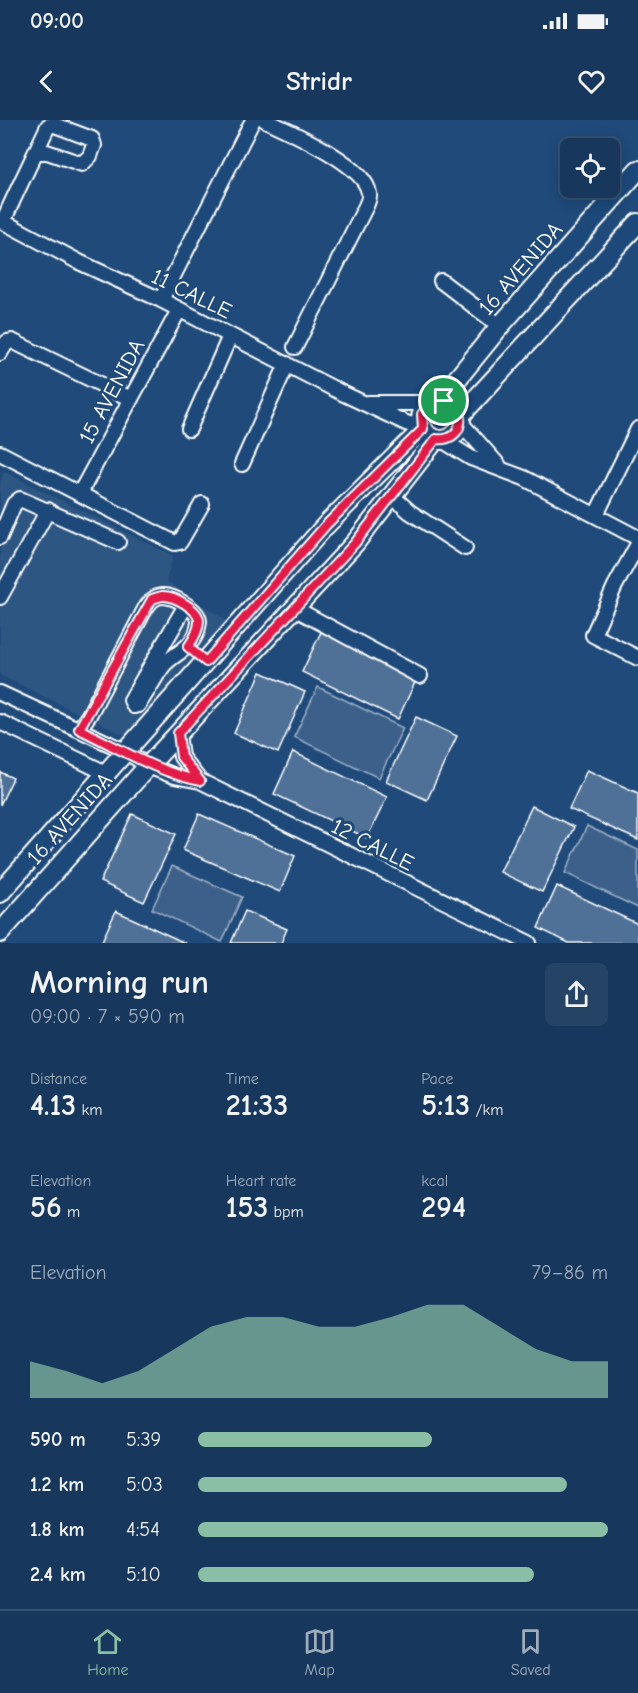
<!DOCTYPE html>
<html lang="en">
<head>
<meta charset="utf-8">
<style>
  :root { --surface:#17385c; --page:#244365; --text:#f1f3f6; --muted:#9eacbb; --line:#365272; --accent:#8abfa5 }
  body { margin:0; font-family:"Comic Neue",sans-serif; background:var(--page); color:var(--text); height:100vh; display:flex; flex-direction:column; font-size:22px; white-space:nowrap }
  * { box-sizing:border-box; margin:0 }
  p { font-size:20px; color:var(--muted) }
  .icon { flex:none; width:33px; height:33px; fill:none; stroke:currentColor; stroke-width:2; stroke-linecap:round; stroke-linejoin:round }
  .map { position:relative; height:823px; overflow:hidden }
  .sheet { display:flex; flex-direction:column; background:var(--surface); flex:1 }
  .sheet>* { flex:none }
  .fabs { position:absolute; left:560px; top:18px; display:grid; gap:12px }
  .fabs a { display:grid; place-items:center; width:60px; height:60px; border-radius:9px; background:var(--surface); box-shadow:0 3px 15px #0003,0 0 0 2px var(--line); font-size:30px }
  .pin { position:absolute; display:grid; place-items:center; width:51px; height:51px; color:#fff; margin:-26px; border:3px solid #fff; border-radius:50%; box-shadow:0 2px 6px #0007 }
  .round { display:grid; place-items:center; flex:none; width:63px; height:63px; border-radius:9px; background:var(--page) }
  .overview { display:flex; align-items:center; justify-content:space-between; height:102px; padding:0 30px }
  h1 { font-size:33px; font-weight:800; line-height:45px }
  .stats { display:grid; grid-template-columns:repeat(3,1fr); gap:9px; height:102px; padding:6px 30px }
  .stats div { display:grid; align-content:center }
  .stats b { font-size:30px; font-weight:800 }
  .stats small { font-size:16px; font-weight:400 }
  .stats p { font-size:16px }
  .chart { height:168px; padding:12px 30px }
  .chart p { display:flex; justify-content:space-between }
  .chart svg { width:100%; height:108px; margin-top:6px; fill:var(--accent); opacity:.7 }
  ul { padding:0 30px; list-style:none; font-size:20px }
  li { display:grid; grid-template-columns:96px 72px 1fr; align-items:center; height:45px }
  li i { height:15px; border-radius:8px; background:var(--accent) }
  .status { display:flex; justify-content:space-between; align-items:center; height:42px; padding:0 30px; background:var(--surface); direction:ltr }
  .status svg { height:16px; fill:currentColor }
  header { display:flex; justify-content:space-between; align-items:center; height:78px; padding:0 30px; background:var(--surface); font-size:27px; font-weight:800 }
  .menu { display:flex; justify-content:space-around; align-items:center; height:84px; border-top:2px solid var(--line); background:var(--surface); font-size:16px; color:var(--muted) }
  .menu a { display:grid; justify-items:center; gap:3px }
  .menu .selected { color:var(--accent) }
  .map>svg:first-child { display:block }
  .built { fill:#2e5683 }
  .green { fill:#3c618b; stroke:#9eb0c5; stroke-width:1.5 }
  .building { fill:#507197; stroke:#fff; stroke-width:1.5 }
  .lines { fill:none; stroke-linecap:round; stroke-linejoin:round }
  .minor-casing { stroke:#fff; stroke-width:18 }
  .major-casing { stroke:#fff; stroke-width:22 }
  .minor { stroke:#1f4a7a; stroke-width:14 }
  .major { stroke:#1f4a7a; stroke-width:18 }
  .route-casing { stroke:#fff; stroke-width:12 }
  .route { stroke:#e11d48; stroke-width:8 }
  .labels { text-anchor:middle; stroke-width:6; stroke-linejoin:round; paint-order:stroke }
  .street-label { font-size:22px; fill:#fff; stroke:#1f4a7a }
</style>
</head>
<body>
<div class="status"><b>09:00</b><svg viewBox="0 0 49 12"><path d="M0 12V9h3v3zM5 12V6h3v6zM10 12V3h3v9zM15 12V0h3v12zM26 1h20v11H26zM47 4h2v5h-2z"/></svg></div>
<header><svg class="icon" aria-label="back" viewBox="0 0 24 24"><path d="M15 5l-7 7 7 7"/></svg>Stridr<svg class="icon" aria-label="heart" viewBox="0 0 24 24"><path d="M12 20l-8-8c-3-5 5-10 8-4 3-6 11-1 8 4z"/></svg></header>
<div class="map">
<svg width="638" height="823" viewBox="0 0 638 823">
  <rect width="100%" height="100%" fill="#1f4a7a"/>
  <filter id="ink" filterUnits="userSpaceOnUse"><feTurbulence type="fractalNoise" baseFrequency=".0167" numOctaves="2"/><feDisplacementMap in="SourceGraphic" scale="12" xChannelSelector="R" yChannelSelector="G"/><feConvolveMatrix kernelMatrix="1 2 1 2 8 2 1 2 1" color-interpolation-filters="sRGB"/></filter>
  <g filter="url(#ink)">
    <path class="built" d="M4 352 173 436 166 461 227 501 132 619 0 555V362Z"/>
    <path class="green" d="M318 567 403 608 379 658 294 617Z
      M587 706 638 730V788L565 753Z
      M172 746 242 777 222 822 152 789Z"/>
    <path class="building" d="M321 512 417 558 398 599 302 552Z
      M261 552 305 572 278 633 234 613Z
      M416 597 457 616 427 680 386 661Z
      M293 632 387 677 367 718 274 674Z
      M587 650 638 673V720L569 689Z
      M0 652 13 658 0 685Z
      M532 686 574 707 542 772 500 752Z
      M132 694 176 714 144 782 100 762Z
      M199 694 295 736 280 772 183 730Z
      M557 766 638 804V823H569L538 808Z
      M116 791 185 823H101Z
      M245 791 287 809 281 823H231Z"/>
    <g class="lines">
      <defs>
        <path id="minor" d="M265 0C290 12 365 44 369 73 370 78 368 81 366 86L295 227
          M0 100 79 142 161 180 342 273 406 303 423 308
          M3 102C17 70 33 38 48 6L52 4 92 19 94 25 90 36 82 44 47 32H36
          M441 161 500 206
          M161 180 253 0
          M0 233 7 222 12 221 131 279
          M368 283H431
          M461 303 499 346
          M189 309 230 216
          M442 320 471 338 524 358 638 418
          M0 333 175 423 180 422 202 384
          M242 344 287 244
          M80 373 179 190
          M392 376 410 392 465 428
          M596 395 638 309
          M0 417 14 384 20 379 118 422
          M638 424 615 466 593 515 638 538
          M0 477 48 390
          M294 488 420 556
          M0 573 125 631 148 646 174 656 200 661 529 823
          M0 602 106 653
          M79 609 89 595 145 489C150 482 154 476 163 476 174 476 198 489 199 501 199 504 197 511 196 514 189 530 173 534 163 546 154 558 147 573 138 585L134 586 131 580 186 485
          M178 613 181 637 200 661"/>
        <path id="major" d="M440 280 500 206 638 50
          M421 300a20 20 0 1 1 40 0a20 20 0 1 1-40 0Z
          M460 296 638 103
          M0 773 326 405 423 309
          M0 813 148 646 355 423 436 319"/>
      </defs>
      <use href="#minor" class="minor-casing"/>
      <use href="#major" class="major-casing"/>
      <use href="#minor" class="minor"/>
      <use href="#major" class="major"/>
    </g>
  </g>
  <g class="lines" filter="url(#ink)">
    <defs>
      <path id="route" d="M440 280C470 284 465 323 436 319L355 423 178 613 181 637 200 661C154 651 121 629 79 609L152 479C155 478 158 477 162 476 173 475 199 489 199 501 199 511 193 520 188 527L206 542 326 405 423 309 422 294 431 283Z"/>
    </defs>
    <use href="#route" class="route-casing"/>
    <use href="#route" class="route"/>
  </g>
  <g class="labels">
    <g class="street-label">
      <text transform="translate(520 148) rotate(-49)" y="8">16 AVENIDA</text>
      <text transform="translate(192 173) rotate(26)" y="8">11 CALLE</text>
      <text transform="translate(111 271) rotate(-62)" y="8">15 AVENIDA</text>
      <text transform="translate(69 698) rotate(-48)" y="8">16 AVENIDA</text>
      <text transform="translate(373 724) rotate(27)" y="8">12 CALLE</text>
    </g>
  </g>
</svg>
<div class="fabs">
<a><svg class="icon" aria-label="locate" viewBox="0 0 24 24"><circle cx="12" cy="12" r="6"/><path d="M12 2v4M12 18v4M2 12h4M18 12h4"/></svg></a>
</div>
<div class="pin" style="left:444px;top:281px;background:#1e9e55"><svg class="icon" aria-label="arrive" viewBox="0 0 24 24"><path d="M6 21V4h12l-3 4 3 4H6"/></svg></div>
</div>
<section class="sheet">
<div class="overview"><div><h1>Morning run</h1><p>09:00 · 7 × 590 m</p></div><a class="round"><svg class="icon" aria-label="share" viewBox="0 0 24 24"><path d="M12 15V3M7 8l5-5 5 5M5 13v7h14v-7"/></svg></a></div>
<div class="stats">
<div><p>Distance</p><b>4.13<small> km</small></b></div>
<div><p>Time</p><b>21:33</b></div>
<div><p>Pace</p><b>5:13<small> /km</small></b></div>
</div>
<div class="stats">
<div><p>Elevation</p><b>56<small> m</small></b></div>
<div><p>Heart rate</p><b>153<small> bpm</small></b></div>
<div><p>kcal</p><b>294</b></div>
</div>
<div class="chart"><p><span>Elevation</span>79–86 m</p>
<svg viewBox="0 0 160 44" preserveAspectRatio="none"><path d="M0 44V29L10 33L20 38L30 33L40 24L50 15L60 11L70 11L80 15L90 15L100 11L110 6L120 6L130 15L140 24L150 29L160 29V44z"/></svg>
</div>
<ul>
<li><b>590 m</b>5:39<i style="width:57%"></i></li>
<li><b>1.2 km</b>5:03<i style="width:90%"></i></li>
<li><b>1.8 km</b>4:54<i style="width:100%"></i></li>
<li><b>2.4 km</b>5:10<i style="width:82%"></i></li>
</ul>
</section>
<nav class="menu">
<a class="selected"><svg class="icon" aria-label="home" viewBox="0 0 24 24"><path d="M3 11l9-7 9 7M6 9v11h12V9"/></svg>Home</a>
<a><svg class="icon" aria-label="map" viewBox="0 0 24 24"><path d="M3 6l6-2 6 2 6-2v14l-6 2-6-2-6 2zM9 4v14M15 6v14"/></svg>Map</a>
<a><svg class="icon" aria-label="saved" viewBox="0 0 24 24"><path d="M7 4h10v16l-5-4-5 4z"/></svg>Saved</a>
</nav>
</body>
</html>
